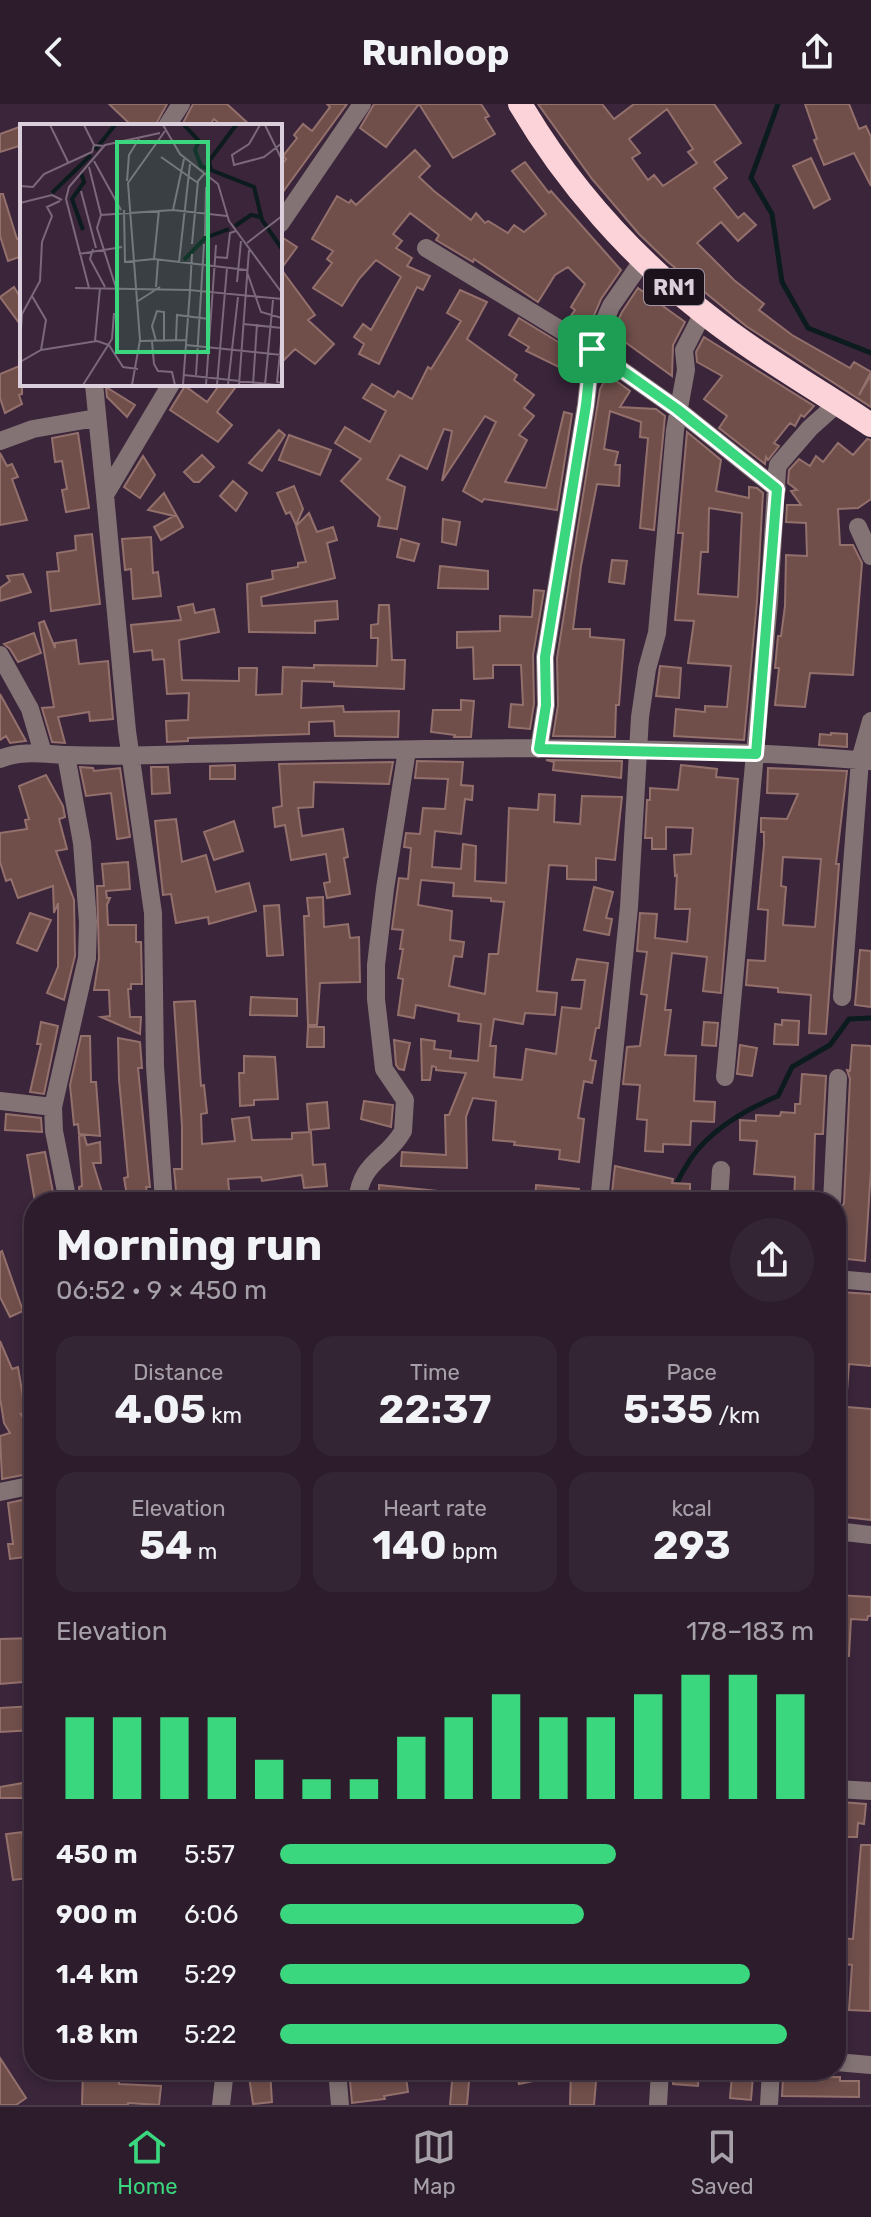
<!DOCTYPE html>
<html lang="en">
<head>
<meta charset="utf-8">
<style>
  :root { --surface:#2c1c2c; --page:#342534; --text:#f1f3f6; --muted:#a6a1a9; --line:#483a48; --accent:#3bd77e }
  body { margin:0; font-family:Rubik,sans-serif; background:var(--page); color:var(--text); height:100vh; display:flex; flex-direction:column; font-size:30px; white-space:nowrap }
  * { box-sizing:border-box; margin:0 }
  p { font-size:26px; color:var(--muted) }
  .icon { flex:none; width:44px; height:44px; fill:none; stroke:currentColor; stroke-width:2; stroke-linecap:round; stroke-linejoin:round }
  .map { position:relative; flex:1; overflow:hidden }
  .details { position:absolute; left:24px; top:1088px; width:822px; height:888px; display:flex; flex-direction:column; background:var(--surface); border-radius:32px; box-shadow:0 4px 12px #0003,0 0 0 2px var(--line) }
  .details>* { flex:none }
  .pin { position:absolute; display:grid; place-items:center; width:68px; height:68px; color:#fff; margin:-34px; border-radius:16px; box-shadow:0 4px 12px #0006 }
  .round { display:grid; place-items:center; flex:none; width:84px; height:84px; border-radius:42px; background:var(--page) }
  .head { display:flex; align-items:center; justify-content:space-between; height:136px; padding:0 32px }
  h1 { font-size:44px; font-weight:700; line-height:60px }
  .stats { display:grid; grid-template-columns:repeat(3,1fr); gap:12px; height:136px; padding:8px 32px }
  .stats div { display:grid; align-content:center; border-radius:20px; background:var(--page); text-align:center }
  .stats b { font-size:40px; font-weight:700 }
  .stats small { font-size:22px; font-weight:400 }
  .stats p { font-size:22px }
  .chart { height:224px; padding:16px 32px }
  .chart p { display:flex; justify-content:space-between }
  .chart svg { width:100%; height:144px; margin-top:8px; stroke:var(--accent); stroke-width:6 }
  ul { padding:0 32px; list-style:none; font-size:26px }
  li { display:grid; grid-template-columns:128px 96px 1fr; align-items:center; height:60px }
  li i { height:20px; border-radius:10px; background:var(--accent) }
  header { display:flex; justify-content:space-between; align-items:center; height:104px; padding:0 32px; background:var(--surface); font-size:36px; font-weight:700 }
  .tabs { display:flex; justify-content:space-around; align-items:center; height:112px; border-top:2px solid var(--line); background:var(--surface); font-size:22px; color:var(--muted) }
  .tabs a { display:grid; justify-items:center; gap:4px }
  .tabs .on { color:var(--accent) }
  .map>svg:first-child { display:block }
  .lines { fill:none; stroke-linecap:round; stroke-linejoin:round }
  .stream { stroke:#0c1b1d; stroke-width:5 }
  .building { fill:#704f4b; stroke:#94706c; stroke-width:2; fill-rule:evenodd }
  .minor { stroke:#837375; stroke-width:18 }
  .highway { stroke:#fbd3d9; stroke-width:24 }
  .route-casing { stroke:#fff; stroke-width:16 }
  .route { stroke:#3bd77e; stroke-width:10 }
  .labels { text-anchor:middle; stroke-width:6; stroke-linejoin:round; paint-order:stroke }
  .shield { fill:#1b121b; stroke:#a296a2; stroke-width:2 }
  .shield-label { font-size:22px; font-weight:bold; fill:#dccfdc }
  .inset-river { fill:none; stroke:#0c1b1d; stroke-width:4 }
  .inset-road { fill:none; stroke:#7b697b; stroke-width:2 }
  .view { fill:#3bd77e; fill-opacity:0.15; stroke:#3bd77e; stroke-width:4 }
  .inset-edge { fill:none; stroke:#dccfdc; stroke-width:4 }
</style>
</head>
<body>
<header><svg class="icon" aria-label="back" viewBox="0 0 24 24"><path d="M15 5l-7 7 7 7"/></svg>Runloop<svg class="icon" aria-label="share" viewBox="0 0 24 24"><path d="M12 15V3M7 8l5-5 5 5M5 13v7h14v-7"/></svg></header>
<div class="map">
<svg width="871" height="2001" viewBox="0 0 871 2001">
  <rect width="100%" height="100%" fill="#3a253a"/>
  <g class="lines">
    <path class="stream" d="M778 0 751 74 772 110 782 178 808 224 871 249
      M668 1098C674 1087 678 1075 685 1064 704 1029 742 1007 778 992L792 963 830 941 849 915 871 914"/>
  </g>
  <path class="building" d="M109 0H167L155 22H132Z
    M193 0H227L251 22H222L214 15 209 22H188L183 19Z
    M327 0H347L280 92V63L286 55 283 52 297 34 294 31 303 20 312 27 330 3Z
    M374 0H481L489 12 485 14 495 30 453 54 419 0 386 43 360 24Z
    M538 0H602L614 15 634 0H714L741 39 714 58 727 74 714 84 738 114 744 109 756 121 738 137 721 118 697 139 734 176 764 200 759 206 792 231 850 264 854 258 871 268 859 291 871 271V303L746 222 668 158 639 130 592 75ZM667 5 693 45 688 48 697 59 663 82 654 71 648 76 632 54 640 49 629 35Z
    M805 0H849L859 25 866 22 871 33V82L854 49 824 61 814 36 817 35Z
    M22 22V41L0 48V30Z
    M415 46 430 62 419 73 434 87 471 116 476 109 485 119 488 117 508 129 514 121 524 128 546 110 512 67 525 58 549 89 551 87 621 166 601 195 587 228 568 216 575 206 571 203 585 180 568 163 555 171 538 198 474 155 473 158 436 136 439 131 410 109 393 130 402 137 396 144 412 154 407 162 430 172 423 186 417 183 379 260 359 250 364 240 354 233 363 220 371 226 401 173 376 156 359 175 342 202 313 184 332 159 327 155 333 147 312 135 337 92 349 99 351 96 356 101Z
    M811 54 830 95 814 104 793 62Z
    M0 90H3L17 135 22 133V152L8 157 0 132Z
    M280 132 297 143 281 165 315 211 308 216 334 240 315 260 295 245 280 260Z
    M14 183 22 196V223L0 193Z
    M638 184 685 218 673 241 672 272 625 238 617 248 607 241 622 208Z
    M460 186 487 198 467 235 517 271 514 276 534 291 524 304 534 312 519 331 527 336 505 378 546 384 564 308 572 310 557 406 484 395 482 398 463 387 496 318 485 312 442 377 452 327 444 325 427 365 400 351 387 375 405 383 397 425 378 422 380 413 341 377 361 355 335 339 345 323 370 338 386 307 363 294 372 280 394 293 398 287 412 295 428 263 431 265 461 217 447 209Z
    M519 214 578 250 569 268 526 247 529 243 509 231Z
    M704 233 814 302 804 313 801 311 795 322 790 319 774 339 779 342 768 356 766 353 765 360 719 324 727 312 704 295 722 272 697 258 696 248Z
    M22 261V290L19 291 22 300 5 309 0 294V270Z
    M608 271 630 287 620 303 656 305 665 312 654 426 640 424 648 334 640 333 641 318 610 307 604 345 618 348 615 361H620L619 382 597 380 581 462 573 525H590V533L624 536 619 601H616L615 633 553 632 558 601 557 554 600 285Z
    M220 280H238L217 308 232 321 218 338 170 306 185 282 207 298Z
    M106 283 135 301 127 313 107 293Z
    M279 326 285 331 262 367 249 359Z
    M687 328 721 356 716 387 749 394V383L757 384 763 389 757 497 744 636 674 632 676 605 705 608V602L727 603 731 562 688 559 694 517 675 516 683 429H678ZM709 404 742 409 738 493 698 490 701 448H708Z
    M78 329 89 404 66 408 62 386 67 385 62 357 55 358 52 334Z
    M289 331 331 346 320 371 279 356Z
    M867 335 871 336V395L858 404 838 405 840 441H853L862 459 853 571 810 569 805 603 775 601 779 564H775L778 532H781L785 502 786 451 807 452 806 419 786 418 787 401H801L791 387 797 386 788 379 789 366 799 355 810 362 816 352 823 358 838 339 853 351Z
    M0 349 7 362 12 360 18 373 12 375 27 416 0 421Z
    M202 351 214 363 199 378H194L184 368Z
    M143 352 155 371 140 394 124 383Z
    M233 377 247 389 236 407 220 392Z
    M294 382 303 405 296 421 290 408 286 410 277 389Z
    M164 389 183 423 161 436 154 423 174 412 148 406Z
    M309 409 317 428 333 423 337 436 327 439 335 474 261 493 262 502 337 497 338 515 315 517V529L249 528 247 480 273 475 272 467 298 463V459L306 458 296 422Z
    M443 415 460 418 456 441 442 438Z
    M92 430 100 500 51 507 47 468 59 467 57 449 76 446 75 432Z
    M151 433 153 469 158 468 161 492 133 495 131 465 125 466 122 435Z
    M401 435 419 440 414 457 397 453Z
    M612 456 627 457 624 480 609 478Z
    M440 462 488 467V485L438 484Z
    M23 470 31 488 0 497V484L10 477 7 472Z
    M534 486 544 487 533 551 534 600 530 625 509 623 511 600 523 601 521 561H493V574L474 575 473 543 457 544V528L500 527V512L532 513Z
    M193 500 195 509 214 505 219 528 179 536 182 576 239 577V564H257L256 591 282 590 283 563 314 564V561L377 562 378 534H371V521L378 520 379 501H389L392 556H405L404 585 334 582V578L302 577 301 604 343 602 344 608 399 607 398 633 335 632 334 617 309 618V630L188 634V637L167 638 166 617 188 616 189 589 167 590 164 555 153 556 152 546 134 548 131 521 181 516 178 503Z
    M44 517 55 544V539L76 536 79 560 108 557 113 615 90 617 89 608 58 613 65 639 52 638 42 604 54 603 39 519Z
    M34 529 41 549 18 558 10 545 4 540Z
    M660 562 681 564 679 594 656 592Z
    M0 590 26 637 10 639 6 632 0 636Z
    M461 596 474 597 471 633H454L455 631 431 628 433 606H461Z
    M831 629 847 630V643L819 641 820 630 831 631Z
    M546 656 622 657 621 674 553 666 554 658Z
    M417 657 463 658 461 681 473 682 472 696 465 695 461 730 435 727 432 763 461 765 463 740 476 742 475 777 506 779 509 704 538 706 539 690 555 691 554 718 580 720 582 692 622 693 615 756 596 754V776L567 775V762L549 761 537 887 557 889 555 911 525 909 523 920 494 915 490 942H496L494 973 522 976 526 945 556 950 562 903 581 905 585 876H572L577 855 608 859 599 924H596L590 956 596 957 592 979 584 977 578 1014 584 1015 579 1058 559 1055 560 1046 514 1041 515 1038 493 1036 496 997 473 994 466 1013 467 1064 401 1062 402 1048 446 1051 445 1011H449L466 969 436 966V963L432 962 430 976H422L421 935 435 937 434 945 451 947 450 954 478 957 481 920 458 917 459 910 416 901 414 914 398 911 403 875 398 874 403 845H400L403 826 392 825 399 774 408 775 411 744 404 743 406 729 420 730 423 704 445 705 448 675 415 674ZM421 776 454 779 453 792 491 794V797L504 798 498 850H489L485 890 449 882 454 852 462 853 464 838 450 836 452 807 418 801Z
    M393 658 389 680 314 678 313 703 298 704 302 732 343 725 348 753 344 754 350 790 327 794 324 779 330 778 326 750 291 756 285 721 275 723 273 704 282 702 279 660Z
    M235 661V675H210V662Z
    M681 661 717 665 716 673 738 675 721 889 703 887 707 853 672 849 665 906H671L665 951 696 952 694 997 715 998 714 1018 691 1017 690 1041 663 1040V1048L645 1047 647 1016 637 1015 640 981 623 980 627 943 640 942 647 891 641 890 647 848 637 847 640 809 657 810 655 834 687 838 690 805H675L677 771 675 772 674 751 691 750 693 724 666 723V745H652V734H645L647 696H650V684L678 686Z
    M80 663 93 664 94 667 120 664 130 733 117 735 111 689 86 692Z
    M151 663H168L170 689 152 690Z
    M768 664 847 667 836 760H839L826 930 809 929 811 891 778 888V884L746 881 748 856 765 857 768 806 758 805 764 741V728H761V714L787 715 798 690 767 689ZM783 753 821 755 815 823 783 821 786 783 781 782Z
    M46 671 63 702 65 713 59 715 67 745 56 747 74 796 75 852 64 896 47 889 58 863V799L54 809 53 782 18 794 11 775 6 777 0 758V729L27 725 25 716 29 715 19 682Z
    M176 715 182 758 206 751 216 788 249 779 256 807 209 820 208 813 176 819 171 790 163 791 155 717Z
    M234 717 243 747 214 756 204 728Z
    M128 758 130 785 106 787 107 794H110L107 801 108 821H136V838H141L142 880H131V885H128L130 913H141L140 930 101 913 110 912 109 886H94L99 854 97 782H104L102 760Z
    M594 783 613 788 606 814 612 815 609 831 584 826Z
    M323 793 324 823 348 820 350 834 359 833 360 878 320 879 317 921H308L304 812H309L307 794Z
    M279 801 283 851 267 852 264 802Z
    M30 809 51 816 37 847 17 839Z
    M860 846 871 847V903L855 901Z
    M251 893 297 895V912L250 911Z
    M195 897 201 982 204 981 207 1009 201 1010 202 1040 235 1037 232 1015 249 1013 252 1036 292 1035V1029L311 1028 313 1061 325 1060 327 1082 304 1084 302 1071 262 1077 261 1073 228 1075 230 1096 177 1098 174 1065H182V1023L174 898Z
    M782 916 799 917 798 941 774 940 775 920 782 921Z
    M41 918 58 922 44 990 30 988 41 940H37Z
    M704 918 718 919 716 942 702 941Z
    M308 923H324V943H307Z
    M81 932H90L91 978H96L100 1032 79 1030 78 1020 74 1021 70 981Z
    M118 934 140 938 142 964H138L150 1083H146L147 1090 127 1092 124 1074 128 1073 119 976Z
    M394 936 410 939 404 966 399 965 396 961Z
    M740 941 757 944 752 972 737 970Z
    M852 941 871 942V1066L865 1157 838 1154 840 1106 844 1099 850 975 847 966 850 967Z
    M244 952 275 953 278 995 254 996V1001L240 1002 239 969H244Z
    M802 970 826 972 823 1030H815L813 1098H794L795 1073 754 1070 757 1037 740 1036V1016L756 1017V1011L780 1012 781 1008 795 1009V1000H800Z
    M364 997 393 1001 391 1023 361 1015Z
    M327 998 329 1024 309 1026 307 1000Z
    M6 1010 41 1014 42 1028 5 1026Z
    M84 1031 87 1041 100 1038 101 1059H93L105 1098H80L79 1083 82 1082 79 1032Z
    M45 1048 55 1098H35L27 1051Z
    M615 1062 673 1075 672 1079 690 1080V1096L645 1092V1098H611Z
    M379 1081 457 1089V1098H379Z
    M536 1081 579 1085 578 1098H535Z
    M2 1147 23 1207 10 1213 0 1193V1148Z
    M840 1188 871 1190V1262L849 1260 846 1301H836V1224Z
    M0 1237 12 1265 18 1263 23 1293 34 1292V1309L21 1310 34 1335V1369L2 1375 0 1332 10 1329 4 1319 0 1294Z
    M836 1302 871 1305V1416L836 1412Z
    M27 1395 34 1452 10 1455 8 1440H13L8 1399Z
    M837 1491 871 1493V1512H868L867 1516 851 1515 849 1552H836Z
    M34 1534V1577L0 1580V1535Z
    M34 1602V1626L0 1628V1604Z
    M34 1677V1694H0V1683Z
    M841 1698 866 1700 864 1720 858 1719 857 1733H843L845 1718H839Z
    M22 1728 29 1774 13 1776 6 1730Z
    M861 1741H871L870 1907 849 1906 852 1861 836 1859V1834L853 1835Z
    M0 1954 26 1994 16 2001H0Z
    M83 1966H120L119 1980 161 1982 159 2001 128 1999V2001H82Z
    M248 1966H270L272 1998 253 2000Z
    M349 1966H405L408 1988 384 1992 385 1995 352 1999Z
    M453 1966H470L467 2001H450Z
    M515 1966H557V1972L519 1980Z
    M571 1966H597L594 2001H570Z
    M674 1966H699L698 1982 673 1980Z
    M732 1970 753 1972 751 1996 730 1994Z
    M783 1973 822 1977V1973H840V1977H859V1993L782 1992Z"/>
  <g class="lines">
    <path class="minor" d="M167 22 181 0
      M280 120 362 0
      M426 144 592 245 677 305 777 385
      M94 280 105 391
      M0 337 33 325 96 314
      M858 423 871 452
      M0 551 30 605 43 649
      M539 645 546 601 545 553 586 301 592 245 611 202 643 156
      M66 651 82 739 88 818 87 854 53 1003 54 1027 68 1098
      M0 655C20 646 44 650 66 651 96 652 126 652 157 651 394 645 634 637 871 657
      M842 893 860 656 871 617
      M725 973 769 498 777 367 778 361 810 324 838 299
      M0 997 53 1003
      M164 1098 155 962 153 809 127 627 105 391 171 280
      M357 1098C361 1056 387 1056 403 1027L405 996 384 965 376 895V861L385 785 407 646
      M599 1098 629 803 640 613 647 565 657 529 675 326 686 266 684 246 703 209
      M719 1098 721 1066
      M832 1098 838 974
      M836 1175 871 1178
      M0 1388 34 1381
      M836 1427 871 1431
      M836 1685 871 1687
      M836 1958 871 1961
      M337 1966 340 2001
      M221 2001 225 1966
      M658 2001 660 1966
      M769 2001 771 1966"/>
    <path class="highway" d="M520 0C567 80 631 152 704 209 757 251 815 284 871 321"/>
  </g>
  <g class="lines">
    <defs>
      <path id="route" d="M592 245 677 305 777 385 756 650 539 645 546 601 545 553 586 301Z"/>
    </defs>
    <use href="#route" class="route-casing"/>
    <use href="#route" class="route"/>
  </g>
  <g class="labels">
    <rect class="shield" x="644" y="165" width="60" height="36" rx="6"/>
    <g class="shield-label">
      <text x="674" y="191">RN1</text>
    </g>
  </g>
  <g transform="translate(20 20)">
    <rect width="262" height="262" fill="#3a253a"/>
    <path class="inset-river" d="M164 1 179 17 175 26 181 42 191 46M216 1 189 37 191 46 234 63 242 96 262 125M75 26 95 1M61 49 64 58 52 75 63 106M32 69 71 31M215 102 231 91 241 93M164 136 185 114 209 105"/>
    <path class="inset-road" d="M30 1 48 38M64 1 74 21 84 22M143 1 160 30 198 60 209 97 262 169M240 1 229 20 212 31 214 41 244 33 262 19M245 1 262 36M141 33 178 59M74 37 101 86M69 43 81 91M107 57 109 31 120 13M0 62 13 63 24 50 72 28 74 21M61 67 76 124M0 79 32 71 42 76M104 86 105 138 134 135 227 146M153 86 164 35M185 112 186 63M227 119 262 92M172 120 178 57 184 50M73 125 70 135 85 163M59 130 102 123M195 133 207 134 210 109 216 107M134 135 139 86M159 138 170 40M227 148 241 188 262 194M217 158 221 117M136 163 138 136M55 164 170 166 172 130M69 164 46 75 49 63 85 21 140 9M96 164 77 104 81 91 153 86 207 92M12 172 26 196 21 226M118 177 140 163M223 200 262 204M262 209 257 258 262 259M156 216 157 191 189 195M75 217 80 164M120 217 166 216M136 217 132 202 137 187 144 188V216M0 218 2 190 20 157 22 118 32 92 27 83 40 77M132 218 134 240 138 247 152 248 155 261M166 221 262 231M0 238 21 226 77 217 89 221 103 243 118 245M164 251 257 261M176 251 184 120M63 261 92 215 94 189M112 261 120 216 108 59 145 7M163 261 170 166 262 175M186 261 196 121M197 261 207 144M208 261 218 173M219 261 229 126M233 261 237 200M245 261 253 176"/>
    <path class="view" d="M97 18H188V228H97Z"/>
    <rect width="262" height="262" class="inset-edge"/>
  </g>
</svg>
<div class="pin" style="left:592px;top:245px;background:#1e9e55"><svg class="icon" aria-label="arrive" viewBox="0 0 24 24"><path d="M6 21V4h12l-3 4 3 4H6"/></svg></div>
<section class="details">
<div class="head"><div><h1>Morning run</h1><p>06:52 · 9 × 450 m</p></div><a class="round"><svg class="icon" aria-label="share" viewBox="0 0 24 24"><path d="M12 15V3M7 8l5-5 5 5M5 13v7h14v-7"/></svg></a></div>
<div class="stats">
<div><p>Distance</p><b>4.05<small> km</small></b></div>
<div><p>Time</p><b>22:37</b></div>
<div><p>Pace</p><b>5:35<small> /km</small></b></div>
</div>
<div class="stats">
<div><p>Elevation</p><b>54<small> m</small></b></div>
<div><p>Heart rate</p><b>140<small> bpm</small></b></div>
<div><p>kcal</p><b>293</b></div>
</div>
<div class="chart"><p><span>Elevation</span>178–183 m</p>
<svg viewBox="0 0 160 44" preserveAspectRatio="none"><path d="M5 44V19M15 44V19M25 44V19M35 44V19M45 44V32M55 44V38M65 44V38M75 44V25M85 44V19M95 44V12M105 44V19M115 44V19M125 44V12M135 44V6M145 44V6M155 44V12"/></svg>
</div>
<ul>
<li><b>450 m</b>5:57<i style="width:63%"></i></li>
<li><b>900 m</b>6:06<i style="width:57%"></i></li>
<li><b>1.4 km</b>5:29<i style="width:88%"></i></li>
<li><b>1.8 km</b>5:22<i style="width:95%"></i></li>
</ul>
</section>
</div>
<nav class="tabs">
<a class="on"><svg class="icon" aria-label="home" viewBox="0 0 24 24"><path d="M3 11l9-7 9 7M6 9v11h12V9"/></svg>Home</a>
<a><svg class="icon" aria-label="map" viewBox="0 0 24 24"><path d="M3 6l6-2 6 2 6-2v14l-6 2-6-2-6 2zM9 4v14M15 6v14"/></svg>Map</a>
<a><svg class="icon" aria-label="saved" viewBox="0 0 24 24"><path d="M7 4h10v16l-5-4-5 4z"/></svg>Saved</a>
</nav>
</body>
</html>
